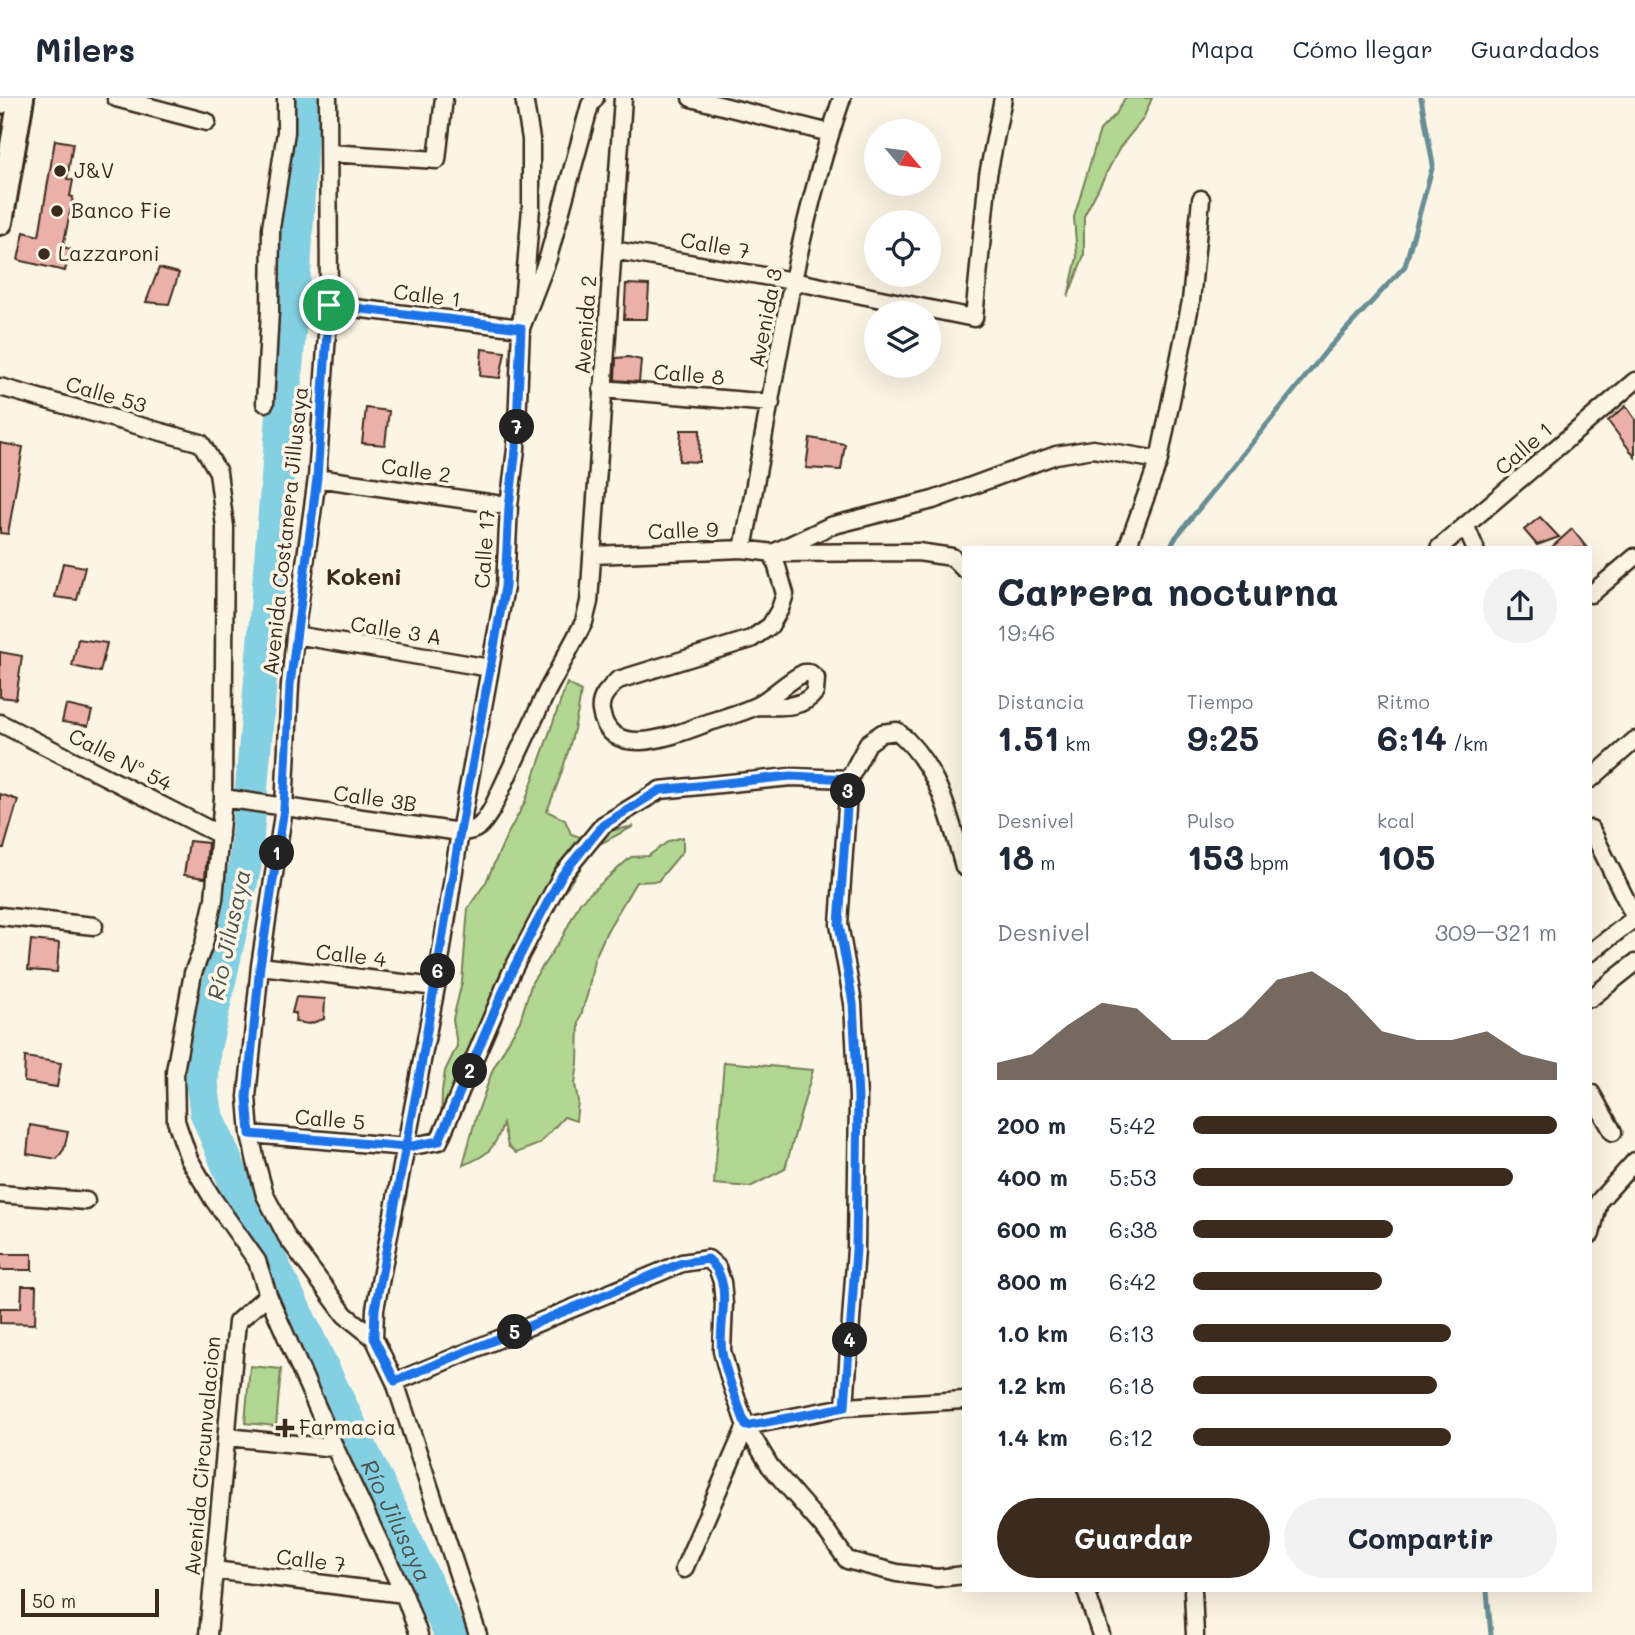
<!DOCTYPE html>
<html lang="es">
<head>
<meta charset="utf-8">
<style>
  :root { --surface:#fff; --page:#f2f2f3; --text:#1f2937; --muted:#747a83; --line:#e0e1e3; --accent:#3b2a1e }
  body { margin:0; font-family:Mali,sans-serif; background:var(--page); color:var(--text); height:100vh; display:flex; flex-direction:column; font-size:26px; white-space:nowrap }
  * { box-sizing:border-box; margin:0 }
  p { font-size:23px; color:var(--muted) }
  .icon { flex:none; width:38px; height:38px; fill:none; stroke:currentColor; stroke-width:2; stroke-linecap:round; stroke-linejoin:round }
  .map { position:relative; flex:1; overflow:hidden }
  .sheet { position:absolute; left:962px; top:448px; width:630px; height:1046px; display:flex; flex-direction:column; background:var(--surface); border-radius:0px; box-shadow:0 7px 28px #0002 }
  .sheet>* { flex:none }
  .needle { width:46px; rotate:119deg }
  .buttons { position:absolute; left:864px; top:21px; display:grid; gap:14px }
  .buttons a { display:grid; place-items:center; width:77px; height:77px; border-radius:50%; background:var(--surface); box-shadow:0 7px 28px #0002; font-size:35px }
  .scale { position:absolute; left:21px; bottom:18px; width:138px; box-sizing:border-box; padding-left:7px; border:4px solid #3b2a1e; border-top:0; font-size:19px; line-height:24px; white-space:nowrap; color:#3b2a1e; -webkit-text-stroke:5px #fcf5e5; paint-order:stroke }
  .pin { position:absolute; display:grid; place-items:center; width:60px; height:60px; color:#fff; margin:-30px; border:4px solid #fff; border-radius:50%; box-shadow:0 2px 7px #0007 }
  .km { position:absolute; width:35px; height:35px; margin:-18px; border-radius:50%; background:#222; color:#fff; font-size:19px; line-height:35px; text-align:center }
  .round { display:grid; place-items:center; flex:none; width:74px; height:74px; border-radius:37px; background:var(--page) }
  .overview { display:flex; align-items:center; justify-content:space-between; height:119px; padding:0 35px }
  h1 { font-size:38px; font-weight:700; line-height:52px }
  .figures { display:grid; grid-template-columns:repeat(3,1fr); gap:10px; height:119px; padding:7px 35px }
  .figures div { display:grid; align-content:center }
  .figures b { font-size:35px; font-weight:700 }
  .figures small { font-size:19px; font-weight:400 }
  .figures p { font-size:19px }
  .chart { height:196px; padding:14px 35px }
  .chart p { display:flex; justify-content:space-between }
  .chart svg { width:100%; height:126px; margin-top:7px; fill:var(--accent); opacity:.7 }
  .primary-button { display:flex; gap:14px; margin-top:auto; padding:14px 35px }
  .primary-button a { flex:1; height:80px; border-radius:42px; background:var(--accent); color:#fff; font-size:28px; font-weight:700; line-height:80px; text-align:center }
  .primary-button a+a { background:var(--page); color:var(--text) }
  ul { padding:0 35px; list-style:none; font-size:23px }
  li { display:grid; grid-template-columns:112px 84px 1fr; align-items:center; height:52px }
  li i { height:18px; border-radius:9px; background:var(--accent) }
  header { display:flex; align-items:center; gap:42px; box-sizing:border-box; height:98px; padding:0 35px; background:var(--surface); border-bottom:2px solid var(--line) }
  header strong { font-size:33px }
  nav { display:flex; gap:38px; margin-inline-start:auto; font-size:24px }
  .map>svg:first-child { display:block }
  .green { fill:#b2d792; stroke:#768058; stroke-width:2 }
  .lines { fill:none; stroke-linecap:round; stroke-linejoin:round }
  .stream { stroke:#668e94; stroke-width:5 }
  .river { stroke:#83d0e2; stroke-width:33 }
  .building { fill:#ebb0a9; stroke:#3b2a1e; stroke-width:2 }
  .street-casing { stroke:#3b2a1e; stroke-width:21 }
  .primary-casing { stroke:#3b2a1e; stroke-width:30 }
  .street { stroke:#fcf5e5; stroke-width:16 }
  .primary { stroke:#fcf5e5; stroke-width:24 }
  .route-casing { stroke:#fff; stroke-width:14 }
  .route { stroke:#1a73e8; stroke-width:9 }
  .poi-dot { fill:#3b2a1e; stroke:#fcf5e5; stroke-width:2.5 }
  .labels { text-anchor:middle; stroke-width:7; stroke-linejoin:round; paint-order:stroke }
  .poi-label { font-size:21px; fill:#3b2a1e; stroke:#fcf5e5; text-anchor:start }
  .street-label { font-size:21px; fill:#3b2a1e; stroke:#fcf5e5 }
  .neighbourhood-label { font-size:23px; font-weight:bold; fill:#3b2a1e; stroke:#fcf5e5 }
  .water-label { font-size:23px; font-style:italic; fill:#4d544f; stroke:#fcf5e5 }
</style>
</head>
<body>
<header>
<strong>Milers</strong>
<nav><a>Mapa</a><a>Cómo llegar</a><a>Guardados</a></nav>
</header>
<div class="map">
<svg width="1635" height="1537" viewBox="0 0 1635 1537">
  <rect width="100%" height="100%" fill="#fcf5e5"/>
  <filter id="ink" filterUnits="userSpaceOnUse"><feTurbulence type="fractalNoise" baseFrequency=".0143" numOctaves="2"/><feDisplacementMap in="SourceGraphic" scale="14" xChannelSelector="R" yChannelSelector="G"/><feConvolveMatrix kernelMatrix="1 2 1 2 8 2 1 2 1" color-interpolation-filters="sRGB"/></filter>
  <g filter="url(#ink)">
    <path class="green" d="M1125 0H1152L1143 21 1120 49 1084 118V157L1068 199 1077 159 1074 119 1100 32 1116 16Z
      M567 585 581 593C576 635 563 674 547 713L565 722 571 736 580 739 634 728 588 752 580 771 533 837 441 1030 442 993 445 973 457 948 453 921 462 884 468 810 486 784 506 739 525 704Z
      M683 739V753L658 783 636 784 607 833 594 862 588 894 579 924 578 965 575 986 578 1003 576 1023 564 1019 539 1046 516 1055 508 1048 503 1026C495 1050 488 1058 463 1067L476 1019 493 971 520 923 532 884 563 838 580 804 631 759 648 758 669 743Z
      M724 964 813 972 785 1071 750 1089 714 1086Z
      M250 1268 281 1271 276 1328 245 1325Z"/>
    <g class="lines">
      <path class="stream" d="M1170 450 1176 439 1327 252 1405 168 1433 67 1421 0
        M1487 1493 1491 1537"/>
      <path class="river" id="s1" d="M303 0 295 168 245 768 204 953 202 985 206 1014 242 1102 451 1537"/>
    </g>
    <path class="building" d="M55 42 73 45 67 81 73 82 70 98 73 99 63 149 70 151 65 173 18 162 24 134 39 138Z
      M159 170 179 175 169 206 146 204Z
      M626 186 649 187 647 221H624Z
      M482 251 505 254 500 280 480 278Z
      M628 259 641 262 639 284 615 282 616 260Z
      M1626 308 1635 321V359L1608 323Z
      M366 310 389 313 385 347 362 345Z
      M681 332H700L699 364 679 363Z
      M810 340 845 346 841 372 806 370Z
      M0 345 23 349 8 436 0 435Z
      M1540 419 1559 439 1537 447 1524 432Z
      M1572 431 1587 450H1551Z
      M63 465 85 469 77 502 55 499Z
      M78 541 107 545 100 574 72 568Z
      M0 554 22 558 16 601 0 599Z
      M66 607 92 613 88 628 62 624Z
      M0 696 18 702 4 750H0Z
      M189 743 208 745 205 780 184 777Z
      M31 842 59 845 57 874 28 872Z
      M296 899 325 901 324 921 309 926 295 924 296 915H292Z
      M25 959 61 965 57 989 24 984Z
      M30 1027 68 1034 64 1051 57 1061 27 1056Z
      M0 1156H32V1172H0Z
      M22 1188H36L35 1226 0 1225V1210H21Z"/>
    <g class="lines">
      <defs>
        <path id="street" d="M116 0 207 24
          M328 0 329 207 317 380 295 537 290 587 284 710 260 868 247 999 250 1036 256 1064 265 1097 287 1139 345 1217 374 1240
          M691 0 830 35
          M329 55 437 62 444 0
          M613 152 793 183 974 220 988 77 1003 0
          M329 207 521 230 548 160 590 7 595 0
          M0 289 201 345 218 374 225 429 223 700 460 734C478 734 483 726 492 711L547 593 584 524 589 504 623 0
          M602 291 771 305
          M265 305 270 213 271 130 286 34V0
          M317 380 509 408
          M1466 429 1475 450
          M1127 450 1159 362 1191 203 1201 101
          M1439 450 1635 283
          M743 451C772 301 792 145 842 0
          M773 455 830 428 933 402 1056 357 1093 351 1159 362
          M593 457 743 451 773 455 918 454 952 459 964 471
          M1591 496 1635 459
          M295 537 490 570
          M756 608C776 608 802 612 815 594L816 580 810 575H804C787 583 773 599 756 608 742 615 725 619 710 624 679 635 610 666 601 613 599 599 609 591 618 582L751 541 770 528 780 511 785 496 773 455
          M0 625 220 737
          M1591 681 1635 642
          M223 700 214 801 204 846 193 875 175 973 176 1023 189 1061 213 1101 257 1163 268 1197 335 1350 404 1496 419 1537
          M1591 731 1635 820
          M0 818 94 828
          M1591 854 1635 820
          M260 868 436 889
          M1591 900 1635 865
          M1591 995 1613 1034
          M250 1036 407 1049 439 1043 511 875 562 777 603 727 660 692 791 679 849 681
          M0 1096 86 1103
          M1591 1136 1599 1103 1635 1063
          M395 1284 682 1165 708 1161 717 1169 722 1184 724 1206 722 1253 730 1282 746 1328 770 1368 828 1435 847 1462 897 1475 937 1480 964 1477
          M845 1309 856 1151 858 999 853 905 839 826 849 681 868 645 882 635 897 633C938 667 950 719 964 769
          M227 1339 335 1350
          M684 1471 746 1328 845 1309 964 1302
          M214 1472 404 1496
          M1086 1493 1101 1537
          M1193 1493 1195 1537
          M208 1537 237 1224 268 1197
          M478 1537 395 1284 374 1240 375 1211 436 889 460 734 505 489 509 408 516 351 521 230 531 110V41L524 0"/>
        <path id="primary" d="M0 3V0
          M0 124 21 0"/>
      </defs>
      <use href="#street" class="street-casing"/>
      <use href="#primary" class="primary-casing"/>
      <use href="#street" class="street"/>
      <use href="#primary" class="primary"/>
    </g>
  </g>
  <g class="lines" filter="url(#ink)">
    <defs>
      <path id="route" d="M329 207 317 380 290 587 284 710 260 868 247 999 250 1036 407 1049 439 1043 511 875 536 826 562 777 603 727 660 692 791 678 849 681 839 826 853 905 858 999 856 1151 845 1309 746 1328C738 1305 727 1280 722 1255 717 1224 736 1185 708 1161L682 1165 395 1283 374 1240 375 1211 421 969 460 734 505 489 509 408 516 351 521 230 329 207"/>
    </defs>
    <use href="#route" class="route-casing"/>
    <use href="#route" class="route"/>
  </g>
  <g class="poi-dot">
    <circle cx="60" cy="73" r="7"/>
    <circle cx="57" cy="113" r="7"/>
    <circle cx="44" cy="156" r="7"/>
    <path d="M281.5 1319.5h7v7h7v7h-7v7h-7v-7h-7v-7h7z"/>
  </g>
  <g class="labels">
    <g class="poi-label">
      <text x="74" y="80">J&amp;V</text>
      <text x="71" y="120">Banco Fie</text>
      <text x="58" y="163">Lazzaroni</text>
      <text x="299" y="1337">Farmacia</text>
    </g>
    <g class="street-label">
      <text transform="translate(715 148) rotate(10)" y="7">Calle 7</text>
      <text transform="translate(427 198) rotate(7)" y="7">Calle 1</text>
      <text transform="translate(766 220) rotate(-79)" y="7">Avenida 3</text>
      <text transform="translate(586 227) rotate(-86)" y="7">Avenida 2</text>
      <text transform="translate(689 277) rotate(5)" y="7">Calle 8</text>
      <text transform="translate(106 297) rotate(16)" y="7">Calle 53</text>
      <text transform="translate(1524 351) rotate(-41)" y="7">Calle 1</text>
      <text transform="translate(416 373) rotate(8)" y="7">Calle 2</text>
      <text transform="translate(286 433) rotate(-84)" y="7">Avenida Costanera Jillusaya</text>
      <text transform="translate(683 433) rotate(-2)" y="7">Calle 9</text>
      <text transform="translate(485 451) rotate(-86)" y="7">Calle 17</text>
      <text transform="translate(396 533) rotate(9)" y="7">Calle 3 A</text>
      <text transform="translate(120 662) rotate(27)" y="7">Calle Nº 54</text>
      <text transform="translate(375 701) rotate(8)" y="7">Calle 3B</text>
      <text transform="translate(351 858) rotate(7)" y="7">Calle 4</text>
      <text transform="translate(330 1022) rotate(5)" y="7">Calle 5</text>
      <text transform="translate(203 1358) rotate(-85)" y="7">Avenida Circunvalacion</text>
      <text transform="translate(311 1463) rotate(7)" y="7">Calle 7</text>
    </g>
    <g class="neighbourhood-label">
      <text x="364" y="487">Kokeni</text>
    </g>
    <g class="water-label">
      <text transform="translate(229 837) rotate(-78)" y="8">Río Jilusaya</text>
      <text dy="8" stroke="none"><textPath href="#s1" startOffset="1472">Río Jilusaya</textPath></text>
    </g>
  </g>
</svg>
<div class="buttons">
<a><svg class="needle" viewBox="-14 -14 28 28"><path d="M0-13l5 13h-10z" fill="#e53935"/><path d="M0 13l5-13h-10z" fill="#747a83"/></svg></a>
<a><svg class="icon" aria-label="locate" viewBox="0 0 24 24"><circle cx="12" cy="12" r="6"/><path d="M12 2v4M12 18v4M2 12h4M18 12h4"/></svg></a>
<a><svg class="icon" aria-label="layers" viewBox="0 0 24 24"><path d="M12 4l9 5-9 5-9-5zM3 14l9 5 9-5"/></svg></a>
</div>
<div class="scale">50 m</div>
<div class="pin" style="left:329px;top:207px;background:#1e9e55"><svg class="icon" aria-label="arrive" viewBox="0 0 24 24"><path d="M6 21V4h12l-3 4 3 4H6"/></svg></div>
<b class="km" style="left:277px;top:755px">1</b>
<b class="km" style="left:470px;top:973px">2</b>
<b class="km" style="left:848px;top:693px">3</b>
<b class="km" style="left:850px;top:1242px">4</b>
<b class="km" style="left:515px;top:1234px">5</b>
<b class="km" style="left:438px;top:873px">6</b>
<b class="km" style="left:517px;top:329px">7</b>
<section class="sheet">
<div class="overview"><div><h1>Carrera nocturna</h1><p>19:46</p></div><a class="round"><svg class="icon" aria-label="share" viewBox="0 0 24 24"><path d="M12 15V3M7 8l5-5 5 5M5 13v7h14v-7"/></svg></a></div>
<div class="figures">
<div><p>Distancia</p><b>1.51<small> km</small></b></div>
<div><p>Tiempo</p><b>9:25</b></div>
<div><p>Ritmo</p><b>6:14<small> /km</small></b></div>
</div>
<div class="figures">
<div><p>Desnivel</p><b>18<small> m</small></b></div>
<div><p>Pulso</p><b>153<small> bpm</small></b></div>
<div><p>kcal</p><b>105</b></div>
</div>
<div class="chart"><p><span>Desnivel</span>309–321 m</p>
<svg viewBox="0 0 160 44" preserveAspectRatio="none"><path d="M0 44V38L10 35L20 25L30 17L40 19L50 30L60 30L70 22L80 9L90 6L100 14L110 27L120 30L130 30L140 27L150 35L160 38V44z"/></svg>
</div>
<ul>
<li><b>200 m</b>5:42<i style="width:100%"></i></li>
<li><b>400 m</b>5:53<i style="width:88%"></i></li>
<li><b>600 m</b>6:38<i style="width:55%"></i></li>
<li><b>800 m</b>6:42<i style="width:52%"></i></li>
<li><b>1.0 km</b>6:13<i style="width:71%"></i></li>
<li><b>1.2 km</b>6:18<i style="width:67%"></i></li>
<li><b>1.4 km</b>6:12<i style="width:71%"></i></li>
</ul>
<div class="primary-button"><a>Guardar</a><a>Compartir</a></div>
</section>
</div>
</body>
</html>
